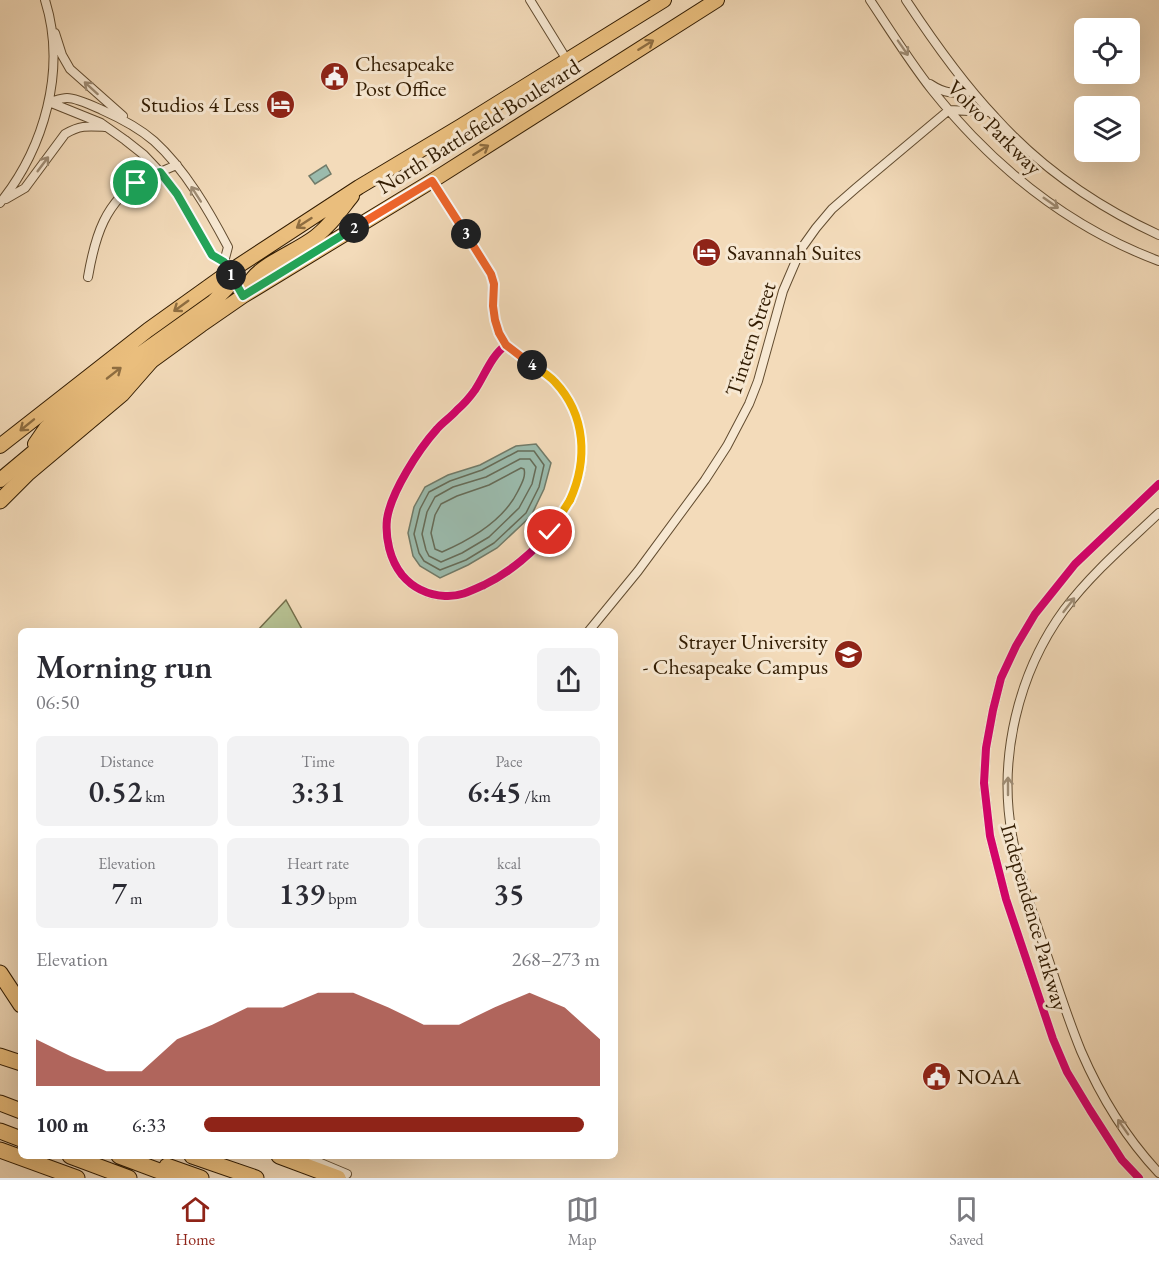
<!DOCTYPE html>
<html lang="en">
<head>
<meta charset="utf-8">
<style>
  :root { --surface:#fff; --page:#f2f2f3; --text:#2b2b33; --muted:#7c7c81; --line:#e1e1e2; --accent:#8f2418 }
  body { margin:0; font-family:"EB Garamond",serif; background:var(--page); color:var(--text); height:100vh; display:flex; flex-direction:column; font-size:22px; white-space:nowrap }
  * { box-sizing:border-box; margin:0 }
  p { font-size:20px; color:var(--muted) }
  .icon { flex:none; width:33px; height:33px; fill:none; stroke:currentColor; stroke-width:2; stroke-linecap:round; stroke-linejoin:round }
  .map { position:relative; flex:1; overflow:hidden }
  .panel { position:absolute; left:18px; top:628px; width:600px; height:531px; display:flex; flex-direction:column; background:var(--surface); border-radius:9px; box-shadow:0 6px 24px #0002 }
  .panel>* { flex:none }
  .fabs { position:absolute; left:1074px; top:18px; display:grid; gap:12px }
  .fabs a { display:grid; place-items:center; width:66px; height:66px; border-radius:9px; background:var(--surface); box-shadow:0 6px 24px #0002; font-size:30px }
  .pin { position:absolute; display:grid; place-items:center; width:51px; height:51px; color:#fff; margin:-26px; border:3px solid #fff; border-radius:50%; box-shadow:0 2px 6px #0007 }
  .km { position:absolute; width:30px; height:30px; margin:-15px; border-radius:50%; background:#222; color:#fff; font-size:16px; line-height:30px; text-align:center }
  .round { display:grid; place-items:center; flex:none; width:63px; height:63px; border-radius:9px; background:var(--page) }
  .summary { display:flex; align-items:center; justify-content:space-between; height:102px; padding:0 18px }
  h1 { font-size:33px; font-weight:600; line-height:45px }
  .figures { display:grid; grid-template-columns:repeat(3,1fr); gap:9px; height:102px; padding:6px 18px }
  .figures div { display:grid; align-content:center; border-radius:9px; background:var(--page); text-align:center }
  .figures b { font-size:30px; font-weight:600 }
  .figures small { font-size:16px; font-weight:400 }
  .figures p { font-size:16px }
  .chart { height:168px; padding:12px 18px }
  .chart p { display:flex; justify-content:space-between }
  .chart svg { width:100%; height:108px; margin-top:6px; fill:var(--accent); opacity:.7 }
  ul { padding:0 18px; list-style:none; font-size:20px }
  li { display:grid; grid-template-columns:96px 72px 1fr; align-items:center; height:45px }
  li i { height:15px; border-radius:8px; background:var(--accent) }
  .menu { display:flex; justify-content:space-around; align-items:center; height:84px; border-top:2px solid var(--line); background:var(--surface); font-size:16px; color:var(--muted) }
  .menu a { display:grid; justify-items:center; gap:3px }
  .menu .active { color:var(--accent) }
  .map>svg:first-child { display:block }
  .green { fill:#b7c192; stroke:#746e4a; stroke-width:1.5 }
  .water { fill:#9bbbad; stroke:#717b69; stroke-width:1.5 }
  .lines { fill:none; stroke-linecap:round; stroke-linejoin:round }
  .shore { stroke:#666c58; stroke-width:1.5 }
  .minor-casing { stroke:#624c30; stroke-width:10 }
  .primary-casing { stroke:#321c02; stroke-width:16 }
  .motorway-casing { stroke:#321c02; stroke-width:17 }
  .minor { stroke:#f7e8d2; stroke-width:8 }
  .primary { stroke:#eabe7d; stroke-width:14 }
  .motorway { stroke:#eabe7d; stroke-width:15 }
  .cycleway-casing { stroke:#f7e8d2; stroke-width:11 }
  .cycleway { stroke:#d6006c; stroke-width:8 }
  .oneway { stroke:#8e6d40 }
  .oneway2 { stroke:#9e8c74 }
  .split-1-casing { stroke:#fff; stroke-width:12 }
  .split-2-casing { stroke:#fff; stroke-width:12 }
  .split-3-casing { stroke:#fff; stroke-width:12 }
  .split-4-casing { stroke:#fff; stroke-width:12 }
  .split-5-casing { stroke:#fff; stroke-width:12 }
  .split-6-casing { stroke:#fff; stroke-width:12 }
  .split-1 { stroke:#22a559; stroke-width:8 }
  .split-2 { stroke:#22a559; stroke-width:8 }
  .split-3 { stroke:#f0652b; stroke-width:8 }
  .split-4 { stroke:#f0652b; stroke-width:8 }
  .split-5 { stroke:#f5b400; stroke-width:8 }
  .split-6 { stroke:#f5b400; stroke-width:8 }
  .labels { text-anchor:middle; stroke-width:6; stroke-linejoin:round; paint-order:stroke }
  .poi-label { font-size:22px; fill:#321c02; stroke:#f7e8d2; text-anchor:start }
  .street-label { font-size:22px; fill:#321c02; stroke:#f7e8d2 }
</style>
</head>
<body>
<div class="map">
<svg width="1159" height="1178" viewBox="0 0 1159 1178">
  <rect width="100%" height="100%" fill="#f3dbba"/>
  <filter id="stains"><feTurbulence type="fractalNoise" baseFrequency=".00333" numOctaves="4"/><feColorMatrix values="0 0 0 0 .2 0 0 0 0 .09 0 0 0 0 .02 0 0 0 .5 -.17"/></filter>
  <radialGradient id="worn" r=".72"><stop offset=".6" stop-color="#630" stop-opacity="0"/><stop offset="1" stop-color="#630" stop-opacity=".3"/></radialGradient>
  <path class="green" d="M286 600 303 631H257Z"/>
  <path class="water" d="M326 165 331 174 315 184 309 176Z
    M536 444 551 463 544 489 531 516 497 548 468 565 440 578 420 566 413 556 408 533 414 507 425 487 448 475 480 465 516 446Z"/>
  <g class="lines">
    <path class="shore" d="M518 451H534L544 465 539 487 526 513 494 543 466 560 440 570 424 561 419 553 414 534 420 509 429 492 450 481 482 470Z
      M520 459H530L536 467 532 484 519 508 489 537 462 553 441 562 429 556 426 550 422 534 427 512 435 497 453 487 486 477Z
      M521 468 524 469C526 476 522 483 518 491 504 520 472 539 442 552L435 549 431 533 435 515 441 504 457 496 489 485Z"/>
    <defs>
      <path id="minor" d="M530 0 567 60
        M870 0C890 30 910 62 932 90 992 165 1068 227 1159 261
        M906 0C933 41 961 81 995 117 1040 167 1098 207 1159 235
        M55 33 62 55 70 69 123 116
        M930 84C945 94 954 94 972 91
        M49 102C54 101 61 98 67 98 77 98 93 106 102 110 120 118 139 128 154 141 185 169 209 211 228 247L224 262
        M49 102 101 123 125 140 144 155 160 172 177 194 212 255 224 262
        M432 181 491 274C496 298 489 323 505 344 511 352 522 357 530 363 538 369 548 375 555 382 570 399 580 421 582 444 587 503 533 561 484 585 471 591 459 597 445 596 428 595 413 588 402 575 390 560 385 538 387 519 391 492 419 449 437 429 443 422 451 417 457 410 464 404 470 397 475 390 485 375 491 356 506 345
        M6 199 25 188 65 134C80 125 88 126 105 127
        M0 203C44 148 67 70 45 0
        M88 277C95 236 105 202 142 179 147 175 154 174 160 172 165 170 171 167 177 165
        M1159 513C1126 544 1091 574 1064 610 1018 673 998 758 1012 835 1020 881 1037 925 1052 970 1061 997 1070 1024 1081 1051 1100 1095 1126 1138 1159 1173
        M588 632 638 571 705 480 727 446 749 404 758 381 783 291 801 249 816 228 832 209 856 188 949 110 990 112
        M304 1156 347 1174
        M1139 1178 1122 1160 1090 1110 1067 1072 1053 1039 1006 899 990 836 984 783 986 748 993 710 1001 678 1016 646 1035 614 1075 564 1159 484"/>
      <path id="primary" d="M244 295C247 289 249 283 253 278 265 263 298 250 315 237 330 226 340 211 352 196
        M35 444 46 428 54 421 126 364 213 302 227 288 230 280 229 272
        M0 446 148 330 229 272 359 187 461 126 664 0
        M0 480 84 410 201 325 243 296 432 181 717 0"/>
      <path id="motorway" d="M0 501 28 473 122 394 150 362
        M0 973 21 1005
        M0 1056 21 1063
        M0 1103 21 1111
        M0 1131 21 1139
        M0 1150 77 1178
        M70 1156 129 1178
        M119 1156 178 1178
        M192 1156 256 1178
        M279 1156 338 1178
        M167 1166 201 1178"/>
    </defs>
    <use href="#minor" class="minor-casing"/>
    <use href="#primary" class="primary-casing"/>
    <use href="#motorway" class="motorway-casing"/>
    <use href="#minor" class="minor"/>
    <use href="#primary" class="primary"/>
    <use href="#motorway" class="motorway"/>
    <defs>
      <path id="cycleway" d="M432 181 491 274C496 298 489 323 505 344 511 352 522 357 530 363 538 369 548 375 555 382 570 399 580 421 582 444 587 503 533 561 484 585 471 591 459 597 445 596 428 595 413 588 402 575 390 560 385 538 387 519 391 492 419 449 437 429 443 422 451 417 457 410 464 404 470 397 475 390 485 375 491 356 506 345
        M1139 1178 1122 1160 1090 1110 1067 1072 1053 1039 1006 899 990 836 984 783 986 748 993 710 1001 678 1016 646 1035 614 1075 564 1159 484"/>
    </defs>
    <use href="#cycleway" class="cycleway-casing"/>
    <use href="#cycleway" class="cycleway"/>
  </g>
  <defs><path id="oneway-shaft" d="M-6 0H5M1.5-3L5.5 0L1.5 3" fill="none" stroke-width="1.6" stroke-linecap="round" stroke-linejoin="round" transform="scale(1.5)"/></defs>
  <g class="oneway">
    <use href="#oneway-shaft" transform="translate(646 45) rotate(-32)"/>
    <use href="#oneway-shaft" transform="translate(481 150) rotate(-32)"/>
    <use href="#oneway-shaft" transform="translate(304 223) rotate(147)"/>
    <use href="#oneway-shaft" transform="translate(181 306) rotate(144)"/>
    <use href="#oneway-shaft" transform="translate(114 373) rotate(-38)"/>
    <use href="#oneway-shaft" transform="translate(27 425) rotate(141)"/>
  </g>
  <g class="oneway2">
    <use href="#oneway-shaft" transform="translate(903 48) rotate(55)"/>
    <use href="#oneway-shaft" transform="translate(91 88) rotate(-138)"/>
    <use href="#oneway-shaft" transform="translate(43 164) rotate(-53)"/>
    <use href="#oneway-shaft" transform="translate(196 194) rotate(-123)"/>
    <use href="#oneway-shaft" transform="translate(1051 203) rotate(35)"/>
    <use href="#oneway-shaft" transform="translate(1069 605) rotate(-52)"/>
    <use href="#oneway-shaft" transform="translate(1008 786) rotate(-90)"/>
    <use href="#oneway-shaft" transform="translate(1123 1127) rotate(-125)"/>
  </g>
  <g class="lines">
    <defs>
      <path id="split-1" d="M136 183 145 177 160 172 177 194 212 255 224 262 231 275"/>
      <path id="split-2" d="M231 275 243 296 354 228"/>
      <path id="split-3" d="M354 228 432 181 466 234"/>
      <path id="split-4" d="M466 234 491 274 494 284 493 306 495 320 499 333 506 345 532 365"/>
      <path id="split-5" d="M532 365C540 370 549 375 555 382 586 415 588 460 570 500"/>
      <path id="split-6" d="M550 532 570 500"/>
    </defs>
    <use href="#split-1" class="split-1-casing"/>
    <use href="#split-2" class="split-2-casing"/>
    <use href="#split-3" class="split-3-casing"/>
    <use href="#split-4" class="split-4-casing"/>
    <use href="#split-5" class="split-5-casing"/>
    <use href="#split-6" class="split-6-casing"/>
    <use href="#split-1" class="split-1"/>
    <use href="#split-2" class="split-2"/>
    <use href="#split-3" class="split-3"/>
    <use href="#split-4" class="split-4"/>
    <use href="#split-5" class="split-5"/>
    <use href="#split-6" class="split-6"/>
  </g>
  <defs>
    <symbol id="civic-disc" viewBox="-11 -11 22 22"><circle r="9.5" fill="#8f2418" stroke="#f7e8d2"/><path d="M-.6-6.5H3V-4.5H.6V-3L4-1V1h2V6H-6V1h2V-1L-.6-3ZM-1.2 2.5V6h2.4V2.5Z" fill="#fff"/></symbol>
    <symbol id="hotel-disc" viewBox="-11 -11 22 22"><circle r="9.5" fill="#8f2418" stroke="#f7e8d2"/><path d="M-6-4.5h1.5V1H6V5H4.5V3h-9V5H-6ZM-4 0a1.8 1.8 0 1 1 3.6 0ZM.5 0V-2.5h3Q6-2.5 6 0Z" fill="#fff"/></symbol>
    <symbol id="university-disc" viewBox="-11 -11 22 22"><circle r="9.5" fill="#8f2418" stroke="#f7e8d2"/><path d="M0-5L7-2L0 1L-7-2ZM-4 1L0 2.5L4 1V4Q0 6-4 4Z" fill="#fff"/></symbol>
  </defs>
  <g fill-rule="evenodd">
    <use href="#civic-disc" x="318" y="60" width="33" height="33"/>
    <use href="#hotel-disc" x="264" y="88" width="33" height="33"/>
    <use href="#hotel-disc" x="690" y="236" width="33" height="33"/>
    <use href="#university-disc" x="832" y="638" width="33" height="33"/>
    <use href="#civic-disc" x="920" y="1060" width="33" height="33"/>
  </g>
  <g class="labels">
    <g class="poi-label">
      <text x="355" y="71">Chesapeake<tspan x="355" dy="25">Post Office</tspan></text>
      <text x="259" y="112" text-anchor="end">Studios 4 Less</text>
      <text x="727" y="260">Savannah Suites</text>
      <text x="828" y="649" text-anchor="end">Strayer University<tspan x="828" dy="25">- Chesapeake Campus</tspan></text>
      <text x="957" y="1084">NOAA</text>
    </g>
    <g class="street-label">
      <text transform="translate(478 126) rotate(-32)" y="8">North Battlefield Boulevard</text>
      <text transform="translate(995 127) rotate(45)" y="8">Volvo Parkway</text>
      <text transform="translate(750 339) rotate(-72)" y="8">Tintern Street</text>
      <text transform="translate(1035 917) rotate(74)" y="8">Independence Parkway</text>
    </g>
  </g>
  <rect width="100%" height="100%" filter="url(#stains)"/>
  <rect width="100%" height="100%" fill="url(#worn)"/>
</svg>
<div class="fabs">
<a><svg class="icon" aria-label="locate" viewBox="0 0 24 24"><circle cx="12" cy="12" r="6"/><path d="M12 2v4M12 18v4M2 12h4M18 12h4"/></svg></a>
<a><svg class="icon" aria-label="layers" viewBox="0 0 24 24"><path d="M12 4l9 5-9 5-9-5zM3 14l9 5 9-5"/></svg></a>
</div>
<div class="pin" style="left:136px;top:183px;background:#1e9e55"><svg class="icon" aria-label="arrive" viewBox="0 0 24 24"><path d="M6 21V4h12l-3 4 3 4H6"/></svg></div>
<div class="pin" style="left:550px;top:532px;background:#d93025"><svg class="icon" aria-label="check" viewBox="0 0 24 24"><path d="M5 12l5 5 9-10"/></svg></div>
<b class="km" style="left:231px;top:275px">1</b>
<b class="km" style="left:354px;top:228px">2</b>
<b class="km" style="left:466px;top:234px">3</b>
<b class="km" style="left:532px;top:365px">4</b>
<section class="panel">
<div class="summary"><div><h1>Morning run</h1><p>06:50</p></div><a class="round"><svg class="icon" aria-label="share" viewBox="0 0 24 24"><path d="M12 15V3M7 8l5-5 5 5M5 13v7h14v-7"/></svg></a></div>
<div class="figures">
<div><p>Distance</p><b>0.52<small> km</small></b></div>
<div><p>Time</p><b>3:31</b></div>
<div><p>Pace</p><b>6:45<small> /km</small></b></div>
</div>
<div class="figures">
<div><p>Elevation</p><b>7<small> m</small></b></div>
<div><p>Heart rate</p><b>139<small> bpm</small></b></div>
<div><p>kcal</p><b>35</b></div>
</div>
<div class="chart"><p><span>Elevation</span>268–273 m</p>
<svg viewBox="0 0 160 44" preserveAspectRatio="none"><path d="M0 44V25L10 32L20 38L30 38L40 25L50 19L60 12L70 12L80 6L90 6L100 12L110 19L120 19L130 12L140 6L150 12L160 25V44z"/></svg>
</div>
<ul>
<li><b>100 m</b>6:33<i style="width:96%"></i></li>
</ul>
</section>
</div>
<nav class="menu">
<a class="active"><svg class="icon" aria-label="home" viewBox="0 0 24 24"><path d="M3 11l9-7 9 7M6 9v11h12V9"/></svg>Home</a>
<a><svg class="icon" aria-label="map" viewBox="0 0 24 24"><path d="M3 6l6-2 6 2 6-2v14l-6 2-6-2-6 2zM9 4v14M15 6v14"/></svg>Map</a>
<a><svg class="icon" aria-label="saved" viewBox="0 0 24 24"><path d="M7 4h10v16l-5-4-5 4z"/></svg>Saved</a>
</nav>
</body>
</html>
